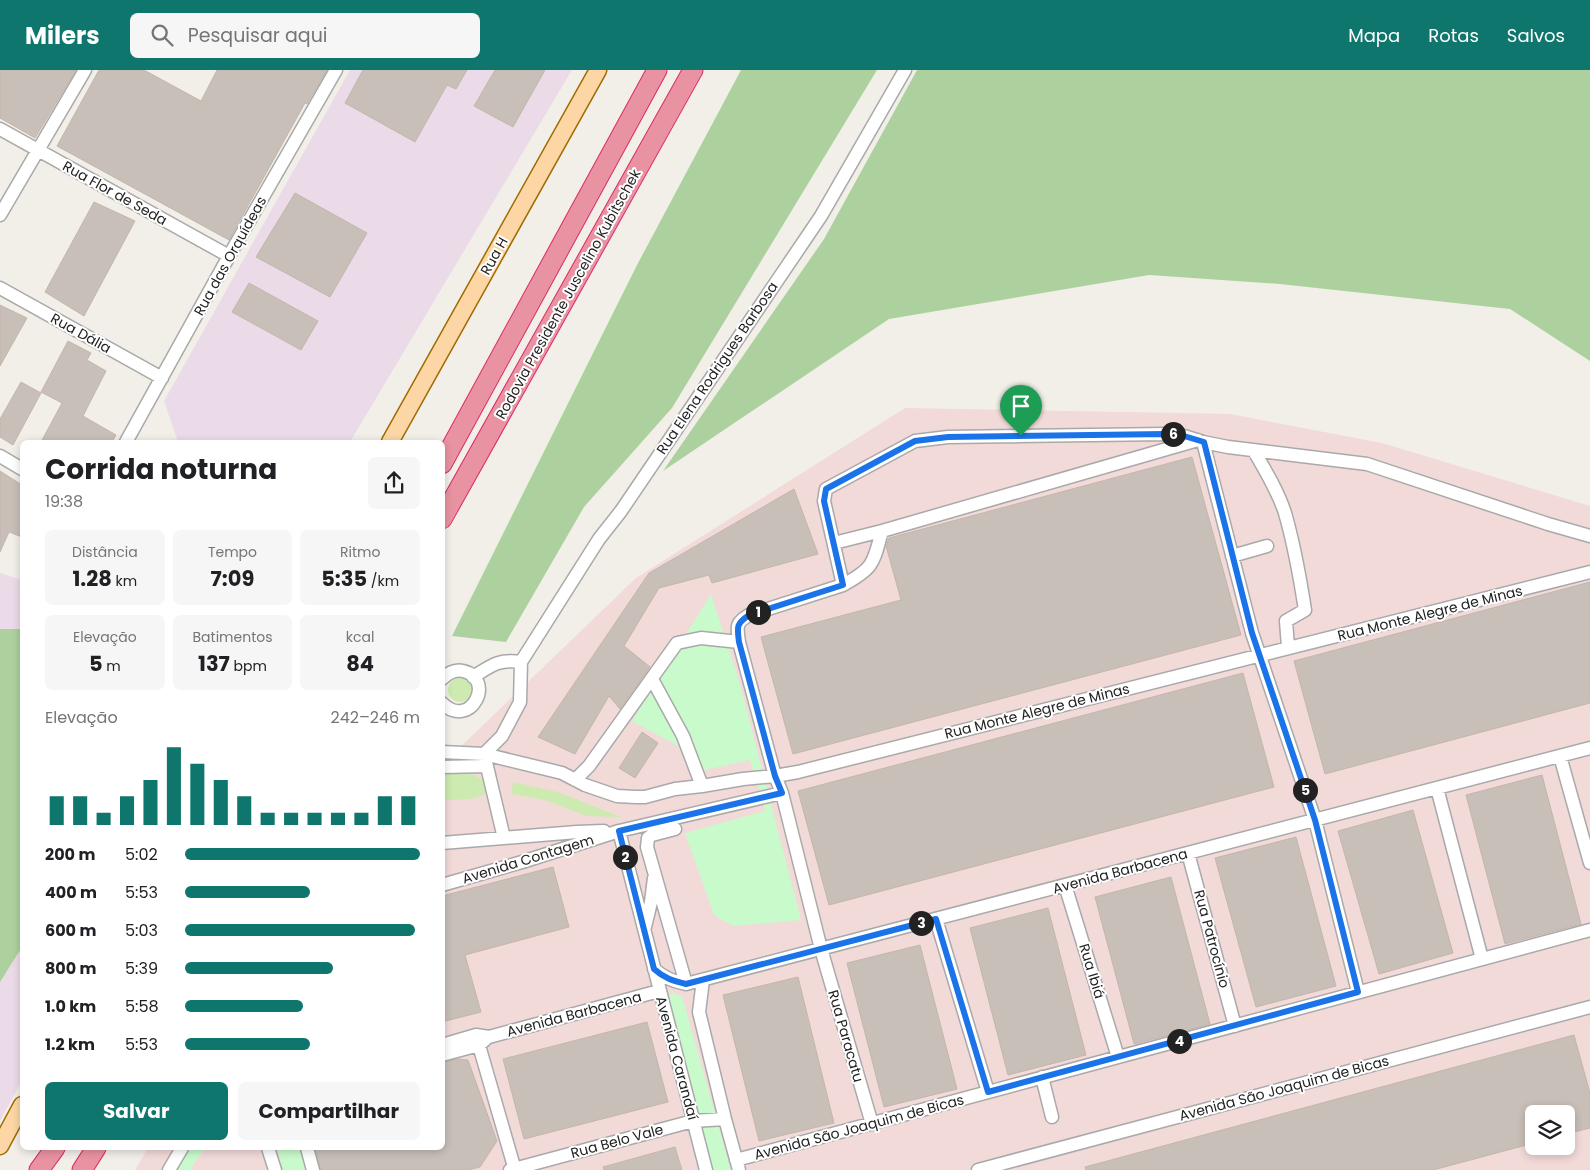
<!DOCTYPE html>
<html lang="pt">
<head>
<meta charset="utf-8">
<style>
  :root { --surface:#fff; --page:#f6f6f6; --text:#202124; --muted:#757577; --accent:#0f766e }
  body { margin:0; font-family:Poppins,sans-serif; background:var(--page); color:var(--text); height:100vh; display:flex; flex-direction:column; font-size:19px; white-space:nowrap }
  * { box-sizing:border-box; margin:0 }
  p { font-size:16px; color:var(--muted) }
  .icon { flex:none; width:28px; height:28px; fill:none; stroke:currentColor; stroke-width:2; stroke-linecap:round; stroke-linejoin:round }
  .map { position:relative; flex:1; overflow:hidden }
  .side { position:absolute; left:20px; top:370px; width:425px; height:710px; display:flex; flex-direction:column; background:var(--surface); border-radius:8px; box-shadow:0 2px 8px #0003 }
  .side>* { flex:none }
  .controls { position:absolute; left:1525px; top:1035px; display:grid; gap:10px }
  .controls a { display:grid; place-items:center; width:50px; height:50px; border-radius:8px; background:var(--surface); box-shadow:0 2px 8px #0003; font-size:25px }
  .pin { position:absolute; display:grid; place-items:center; width:42px; height:42px; color:#fff; margin:-51px -21px; border-radius:50% 50% 50% 0; rotate:-45deg; box-shadow:0 0 5px #0007 }
  .pin .icon { rotate:45deg }
  .km { position:absolute; width:25px; height:25px; margin:-12px; border-radius:50%; background:#222; color:#fff; font-size:14px; line-height:25px; text-align:center }
  .round { display:grid; place-items:center; flex:none; width:52px; height:52px; border-radius:8px; background:var(--page) }
  .summary { display:flex; align-items:center; justify-content:space-between; height:85px; padding:0 25px }
  h1 { font-size:28px; font-weight:700; line-height:38px }
  .stats { display:grid; grid-template-columns:repeat(3,1fr); gap:8px; height:85px; padding:5px 25px }
  .stats div { display:grid; align-content:center; border-radius:8px; background:var(--page); text-align:center }
  .stats b { font-size:21px; font-weight:700 }
  .stats small { font-size:14px; font-weight:400 }
  .stats p { font-size:14px }
  .chart { height:140px; padding:10px 25px }
  .chart p { display:flex; justify-content:space-between }
  .chart svg { width:100%; height:90px; margin-top:5px; stroke:var(--accent); stroke-width:6 }
  .button { display:flex; gap:10px; margin-top:auto; padding:10px 25px }
  .button a { flex:1; height:58px; border-radius:8px; background:var(--accent); color:#fff; font-size:20px; font-weight:700; line-height:58px; text-align:center }
  .button a+a { background:var(--page); color:var(--text) }
  ul { padding:0 25px; list-style:none; font-size:16px }
  li { display:grid; grid-template-columns:80px 60px 1fr; align-items:center; height:38px }
  li i { height:12px; border-radius:6px; background:var(--accent) }
  header { display:flex; align-items:center; gap:30px; box-sizing:border-box; height:70px; padding:0 25px; background:var(--accent); color:#fff }
  header strong { font-size:24px }
  nav { display:flex; gap:28px; margin-inline-start:auto; font-size:18px }
  .search { width:350px; height:45px; background:var(--page); display:flex; align-items:center; gap:12px; box-sizing:border-box; padding:0 18px; border-radius:8px; color:var(--muted); font-size:19px }
  .map>svg:first-child { display:block }
  .commercial { fill:#f2dad9; fill-rule:evenodd }
  .industrial { fill:#ebdbe8 }
  .grass { fill:#cdebb0 }
  .forest { fill:#add19e }
  .park { fill:#c8facc }
  .building { fill:#c7bfb8; stroke:#c4b6ab }
  .lines { fill:none; stroke-linecap:round; stroke-linejoin:round }
  .minor-casing { stroke:#a9a9a9; stroke-width:15 }
  .major-casing { stroke:#a06b00; stroke-width:19 }
  .highway-casing { stroke:#dc2a67; stroke-width:21 }
  .minor { stroke:#fff; stroke-width:12 }
  .major { stroke:#fcd6a4; stroke-width:16 }
  .highway { stroke:#e892a2; stroke-width:19 }
  .route-casing { stroke:#fff; stroke-width:10 }
  .route { stroke:#1a73e8; stroke-width:6 }
  .labels { text-anchor:middle; stroke-width:4; stroke-linejoin:round; paint-order:stroke }
  .street-label { font-size:14px; fill:#222; stroke:#fff }
</style>
</head>
<body>
<header>
<strong>Milers</strong>
<div class="search"><svg class="icon" aria-label="search" viewBox="0 0 24 24"><circle cx="10" cy="10" r="6"/><path d="M15 15l6 6"/></svg>Pesquisar aqui</div>
<nav><a>Mapa</a><a>Rotas</a><a>Salvos</a></nav>
</header>
<div class="map">
<svg width="1590" height="1100" viewBox="0 0 1590 1100">
  <rect width="100%" height="100%" fill="#f2efe9"/>
  <path class="commercial" d="M905 338 1230 344 1382 373 1590 436V1100H135L148 1078H442L443 692 453 684 636 508ZM1534 1044H1566V1076H1534Z"/>
  <path class="industrial" d="M350 0H572L350 372H178L164 331Z
    M0 503 22 510V1010L0 1051Z"/>
  <path class="grass" d="M448 620a12 12 0 1 1 24 0a12 12 0 1 1-24 0Z
    M442 700 470 703 487 712 488 721C477 732 457 729 443 730Z
    M513 712 558 722 621 747 587 746 544 730 511 724Z"/>
  <path class="forest" d="M741 0H877L672 338 584 437 506 572 452 566 637 195Z
    M917 0H1590V291L1510 239 1280 214 1149 205 889 249 663 401 824 169Z
    M0 559H22V877L0 912Z"/>
  <path class="park" d="M711 524 740 614 801 850 733 856 714 845 685 763 765 741 750 690 695 702 678 676 632 651Z
    M673 923 682 926 731 1100H711L668 933 669 925Z
    M189 1078H205L190 1100H176Z
    M277 1078H301L307 1100H283Z"/>
  <path class="building" d="M0 0H76L35 68 0 48Z
    M99 0H144L201 31 217 0H327L307 34 305 33 229 170 57 76Z
    M363 0H467L456 19 447 15 415 72 345 33Z
    M495 0H545L513 57 474 36Z
    M295 123 367 163 330 227 256 187Z
    M94 132 135 151 84 246 45 222Z
    M249 213 318 251 301 280 232 242Z
    M0 235 27 248 0 296Z
    M68 271 91 283 87 290 106 301 83 346 116 365 112 372H41L62 333 41 322Z
    M21 312 41 323 13 375 0 367V349Z
    M1192 387 1241 565 793 684 761 567 901 530 886 476 889 468Z
    M0 401 22 415V467L9 462 0 482Z
    M794 419 818 484 712 513 709 505 659 518 624 576 650 597 620 639 609 626 575 684 538 667 649 503Z
    M1590 512V633L1325 704 1294 591Z
    M1243 603 1274 717 829 835 798 721Z
    M642 662 658 673 635 708 619 698Z
    M1542 705 1581 854 1505 874 1466 725Z
    M1413 740 1453 883 1379 904 1338 761Z
    M1296 767 1336 916 1256 937 1215 788Z
    M553 797 569 857 465 885 481 942 442 952V826Z
    M1171 807 1210 954 1134 974 1095 827Z
    M1048 838 1086 985 1008 1005 970 858Z
    M920 875 957 1019 884 1037 847 893Z
    M798 907 834 1053 759 1071 723 925Z
    M647 952 668 1032 524 1069 503 989Z
    M1574 965 1590 1023V1058L1566 1064V1044H1534V1073L1433 1100H1086L1085 1097Z
    M457 989 468 990 497 1071 480 1097 468 1100H321L315 1078H442V993Z
    M675 1077 682 1100H604L603 1097Z"/>
  <g class="lines">
    <defs>
      <path id="minor" d="M0 59 229 186
        M0 145 85 0
        M0 218 162 308
        M126 372 229 186 336 0
        M1203 372 1252 563 1315 750 1358 922
        M1254 381C1265 400 1278 421 1285 443 1294 474 1300 508 1305 540L1286 551 1288 577
        M0 386 22 399
        M834 473 882 461 1198 370
        M1232 486 1267 476
        M843 515C874 498 873 494 882 461
        M473 607C492 595 498 589 521 592
        M442 609C448 603 455 599 463 601 497 609 470 661 442 633
        M652 609 683 666 702 716
        M442 682 484 684 562 703 585 715 617 726 636 727H645L675 719 702 716 743 709 775 706 798 702 1590 502
        M484 684 502 666 520 632 521 592 599 469 621 441 821 146 905 0
        M484 684 504 768
        M1560 686 1590 793
        M442 697 487 696
        M575 710 589 696 677 573 701 568 739 572
        M1437 718 1482 889
        M675 759 652 765 648 768 647 777 686 914
        M619 761 706 1100
        M442 773 577 762 604 761
        M1188 783 1235 956
        M442 815 522 792 619 761 782 723
        M1065 815 1118 987
        M936 849 988 1022
        M645 857 651 832 654 808
        M654 899C664 908 673 911 686 914L1590 678
        M703 910 699 942 725 1049 739 1100
        M476 965 515 1100
        M442 975 476 965 489 967 659 921
        M442 985 479 975 485 970
        M1042 1007 1052 1047
        M872 1054 821 879 782 723 775 706 739 572C737 557 735 553 749 545L843 515 824 431 826 419 915 371 948 367 1166 364 1184 366 1203 372 1228 377 1367 394 1548 454 1590 466
        M268 1078 275 1100
        M307 1078 313 1100
        M736 1090 1590 860
        M169 1100 182 1078
        M510 1100 693 1051 725 1049
        M978 1100 1590 937"/>
      <path id="major" d="M390 372 598 0
        M0 1076 22 1035"/>
      <path id="highway" d="M442 394 657 0
        M442 449 693 0
        M39 1100 55 1078
        M82 1100 96 1078"/>
    </defs>
    <use href="#minor" class="minor-casing"/>
    <use href="#major" class="major-casing"/>
    <use href="#highway" class="highway-casing"/>
    <use href="#minor" class="minor"/>
    <use href="#major" class="major"/>
    <use href="#highway" class="highway"/>
  </g>
  <g class="lines">
    <defs>
      <path id="route" d="M1166 364 1184 366 1204 372 1252 563 1315 750 1358 922 988 1022 936 849 686 914C673 911 664 908 654 899L619 761 782 723 775 706 739 572C737 557 736 554 749 545L843 515 824 431 826 419 915 371 948 367Z"/>
    </defs>
    <use href="#route" class="route-casing"/>
    <use href="#route" class="route"/>
  </g>
  <g class="labels">
    <g class="street-label">
      <text transform="translate(115 123) rotate(29)" y="5">Rua Flor de Seda</text>
      <text transform="translate(230 186) rotate(-61)" y="5">Rua das Orquídeas</text>
      <text transform="translate(494 186) rotate(-61)" y="5">Rua H</text>
      <text transform="translate(568 224) rotate(-61)" y="5">Rodovia Presidente Juscelino Kubitschek</text>
      <text transform="translate(81 263) rotate(29)" y="5">Rua Dália</text>
      <text transform="translate(717 298) rotate(-56)" y="5">Rua Elena Rodrigues Barbosa</text>
      <text transform="translate(1430 543) rotate(-14)" y="5">Rua Monte Alegre de Minas</text>
      <text transform="translate(1037 641) rotate(-14)" y="5">Rua Monte Alegre de Minas</text>
      <text transform="translate(528 789) rotate(-17)" y="5">Avenida Contagem</text>
      <text transform="translate(1120 801) rotate(-15)" y="5">Avenida Barbacena</text>
      <text transform="translate(1212 869) rotate(75)" y="5">Rua Patrocínio</text>
      <text transform="translate(1092 901) rotate(73)" y="5">Rua Ibiá</text>
      <text transform="translate(574 944) rotate(-15)" y="5">Avenida Barbacena</text>
      <text transform="translate(846 966) rotate(74)" y="5">Rua Paracatu</text>
      <text transform="translate(677 988) rotate(75)" y="5">Avenida Carandaí</text>
      <text transform="translate(1284 1018) rotate(-15)" y="5">Avenida São Joaquim de Bicas</text>
      <text transform="translate(859 1057) rotate(-15)" y="5">Avenida São Joaquim de Bicas</text>
      <text transform="translate(617 1071) rotate(-15)" y="5">Rua Belo Vale</text>
    </g>
  </g>
</svg>
<div class="controls">
<a><svg class="icon" aria-label="layers" viewBox="0 0 24 24"><path d="M12 4l9 5-9 5-9-5zM3 14l9 5 9-5"/></svg></a>
</div>
<div class="pin" style="left:1021px;top:366px;background:#1e9e55"><svg class="icon" aria-label="arrive" viewBox="0 0 24 24"><path d="M6 21V4h12l-3 4 3 4H6"/></svg></div>
<b class="km" style="left:758px;top:542px">1</b>
<b class="km" style="left:625px;top:787px">2</b>
<b class="km" style="left:921px;top:853px">3</b>
<b class="km" style="left:1179px;top:971px">4</b>
<b class="km" style="left:1305px;top:720px">5</b>
<b class="km" style="left:1173px;top:364px">6</b>
<section class="side">
<div class="summary"><div><h1>Corrida noturna</h1><p>19:38</p></div><a class="round"><svg class="icon" aria-label="share" viewBox="0 0 24 24"><path d="M12 15V3M7 8l5-5 5 5M5 13v7h14v-7"/></svg></a></div>
<div class="stats">
<div><p>Distância</p><b>1.28<small> km</small></b></div>
<div><p>Tempo</p><b>7:09</b></div>
<div><p>Ritmo</p><b>5:35<small> /km</small></b></div>
</div>
<div class="stats">
<div><p>Elevação</p><b>5<small> m</small></b></div>
<div><p>Batimentos</p><b>137<small> bpm</small></b></div>
<div><p>kcal</p><b>84</b></div>
</div>
<div class="chart"><p><span>Elevação</span>242–246 m</p>
<svg viewBox="0 0 160 44" preserveAspectRatio="none"><path d="M5 44V30M15 44V30M25 44V38M35 44V30M45 44V22M55 44V6M65 44V14M75 44V22M85 44V30M95 44V38M105 44V38M115 44V38M125 44V38M135 44V38M145 44V30M155 44V30"/></svg>
</div>
<ul>
<li><b>200 m</b>5:02<i style="width:100%"></i></li>
<li><b>400 m</b>5:53<i style="width:53%"></i></li>
<li><b>600 m</b>5:03<i style="width:98%"></i></li>
<li><b>800 m</b>5:39<i style="width:63%"></i></li>
<li><b>1.0 km</b>5:58<i style="width:50%"></i></li>
<li><b>1.2 km</b>5:53<i style="width:53%"></i></li>
</ul>
<div class="button"><a>Salvar</a><a>Compartilhar</a></div>
</section>
</div>
</body>
</html>
